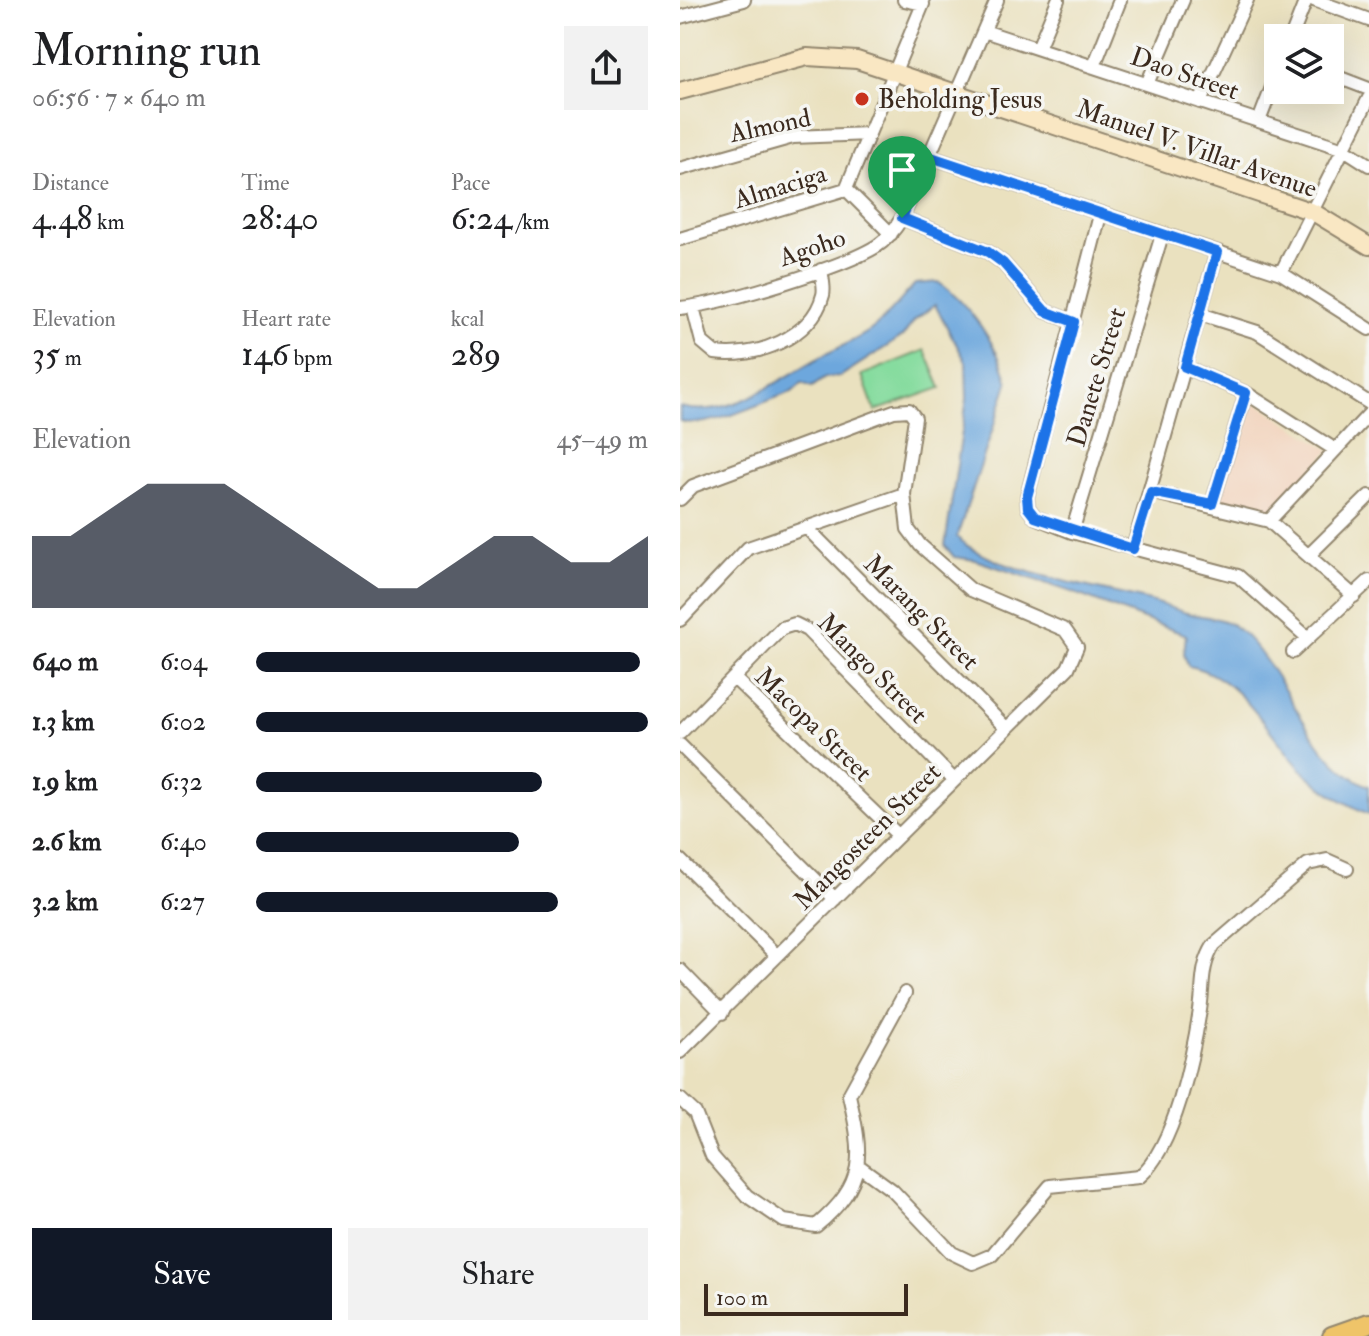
<!DOCTYPE html>
<html lang="en">
<head>
<meta charset="utf-8">
<style>
  :root { --surface:#fff; --page:#f2f2f2; --text:#202124; --muted:#757577; --accent:#111827 }
  body { margin:0; font-family:"IM FELL Double Pica",serif; background:var(--page); color:var(--text); height:100vh; display:flex; flex-direction:column; font-size:30px; white-space:nowrap }
  * { box-sizing:border-box; margin:0 }
  p { font-size:26px; color:var(--muted) }
  .icon { flex:none; width:44px; height:44px; fill:none; stroke:currentColor; stroke-width:2; stroke-linecap:round; stroke-linejoin:round }
  .map { position:relative; flex:1; overflow:hidden }
  .details { display:flex; flex-direction:column; background:var(--surface); width:680px }
  .details>* { flex:none }
  .fabs { position:absolute; left:584px; top:24px; display:grid; gap:16px }
  .fabs a { display:grid; place-items:center; width:80px; height:80px; border-radius:0px; background:var(--surface); box-shadow:0 8px 32px #0002; font-size:40px }
  .scale { position:absolute; left:24px; bottom:20px; width:204px; box-sizing:border-box; padding-left:8px; border:4px solid #3b2a1e; border-top:0; font-size:22px; line-height:28px; white-space:nowrap; color:#3b2a1e; -webkit-text-stroke:6px #f6f6f2; paint-order:stroke }
  .pin { position:absolute; display:grid; place-items:center; width:68px; height:68px; color:#fff; margin:-82px -34px; border-radius:50% 50% 50% 0; rotate:-45deg; box-shadow:0 0 8px #0007 }
  .pin .icon { rotate:45deg }
  .round { display:grid; place-items:center; flex:none; width:84px; height:84px; border-radius:0px; background:var(--page) }
  .summary { display:flex; align-items:center; justify-content:space-between; height:136px; padding:0 32px }
  h1 { font-size:44px; font-weight:600; line-height:60px }
  .stats { display:grid; grid-template-columns:repeat(3,1fr); gap:12px; height:136px; padding:8px 32px }
  .stats div { display:grid; align-content:center }
  .stats b { font-size:34px; font-weight:600 }
  .stats small { font-size:22px; font-weight:400 }
  .stats p { font-size:22px }
  .chart { height:224px; padding:16px 32px }
  .chart p { display:flex; justify-content:space-between }
  .chart svg { width:100%; height:144px; margin-top:8px; fill:var(--accent); opacity:.7 }
  .action { display:flex; gap:16px; margin-top:auto; padding:16px 32px }
  .action a { flex:1; height:92px; border-radius:0px; background:var(--accent); color:#fff; font-size:32px; font-weight:600; line-height:92px; text-align:center }
  .action a+a { background:var(--page); color:var(--text) }
  ul { padding:0 32px; list-style:none; font-size:26px }
  li { display:grid; grid-template-columns:128px 96px 1fr; align-items:center; height:60px }
  li i { height:20px; border-radius:10px; background:var(--accent) }
  main { display:flex; flex:1; min-height:0 }
  .map>svg:first-child { display:block }
  .built { fill:#f2d4be }
  .green { fill:#86dc9f; stroke:#60835e; stroke-width:2 }
  .water { fill:#6da7dd; stroke:#54687e; stroke-width:2 }
  .lines { fill:none; stroke-linecap:round; stroke-linejoin:round }
  .street-casing { stroke:#92866e; stroke-width:16 }
  .secondary-casing { stroke:#92866e; stroke-width:20 }
  .primary-casing { stroke:#92866e; stroke-width:22 }
  .street { stroke:#fff; stroke-width:12 }
  .secondary { stroke:#f9e7c3; stroke-width:16 }
  .primary { stroke:#efc469; stroke-width:18 }
  .route-casing { stroke:#fff; stroke-width:16 }
  .route { stroke:#1a73e8; stroke-width:10 }
  .poi-dot { fill:#c8321e; stroke:#f6f6f2; stroke-width:3 }
  .labels { text-anchor:middle; stroke-width:7; stroke-linejoin:round; paint-order:stroke }
  .street-label { font-size:26px; fill:#3b2a1e; stroke:#f6f6f2 }
  .poi-label { font-size:26px; fill:#3b2a1e; stroke:#f6f6f2; text-anchor:start }
</style>
</head>
<body>
<main>
<section class="details">
<div class="summary"><div><h1>Morning run</h1><p>06:56 · 7 × 640 m</p></div><a class="round"><svg class="icon" aria-label="share" viewBox="0 0 24 24"><path d="M12 15V3M7 8l5-5 5 5M5 13v7h14v-7"/></svg></a></div>
<div class="stats">
<div><p>Distance</p><b>4.48<small> km</small></b></div>
<div><p>Time</p><b>28:40</b></div>
<div><p>Pace</p><b>6:24<small> /km</small></b></div>
</div>
<div class="stats">
<div><p>Elevation</p><b>35<small> m</small></b></div>
<div><p>Heart rate</p><b>146<small> bpm</small></b></div>
<div><p>kcal</p><b>289</b></div>
</div>
<div class="chart"><p><span>Elevation</span>45–49 m</p>
<svg viewBox="0 0 160 44" preserveAspectRatio="none"><path d="M0 44V22L10 22L20 14L30 6L40 6L50 6L60 14L70 22L80 30L90 38L100 38L110 30L120 22L130 22L140 30L150 30L160 22V44z"/></svg>
</div>
<ul>
<li><b>640 m</b>6:04<i style="width:98%"></i></li>
<li><b>1.3 km</b>6:02<i style="width:100%"></i></li>
<li><b>1.9 km</b>6:32<i style="width:73%"></i></li>
<li><b>2.6 km</b>6:40<i style="width:67%"></i></li>
<li><b>3.2 km</b>6:27<i style="width:77%"></i></li>
</ul>
<div class="action"><a>Save</a><a>Share</a></div>
</section>
<div class="map">
<svg width="689" height="1336" viewBox="0 0 689 1336">
  <rect width="100%" height="100%" fill="#f6f6f2"/>
  <filter id="ink" filterUnits="userSpaceOnUse"><feTurbulence type="fractalNoise" baseFrequency=".0125" numOctaves="2"/><feDisplacementMap in="SourceGraphic" scale="16" xChannelSelector="R" yChannelSelector="G"/><feConvolveMatrix kernelMatrix="1 2 1 2 8 2 1 2 1" color-interpolation-filters="sRGB"/></filter>
  <filter id="wash" filterUnits="userSpaceOnUse"><feTurbulence type="fractalNoise" baseFrequency=".006" numOctaves="4" result="noise"/><feDisplacementMap in="SourceGraphic" scale="32" xChannelSelector="R" yChannelSelector="G"/><feGaussianBlur stdDeviation="1.8" result="paint"/><feColorMatrix in="noise" values="0 0 0 0 0 0 0 0 0 0 0 0 0 0 0 0 0 1.4 0 .05"/><feComposite in="paint" operator="in"/></filter>
  <g filter="url(#wash)">
    <rect width="100%" height="100%" fill="#eae1bf"/>
    <path class="built" d="M567 397 650 450 588 518 535 502Z"/>
    <path class="green" d="M245 350 261 388 195 411 182 375Z"/>
    <path class="water" d="M258 282C289 303 319 347 328 383L277 537C309 571 419 588 466 600 480 603 493 609 507 613 524 618 542 616 558 629 607 670 628 762 689 786V814C665 804 640 788 621 769 587 732 561 676 508 666L504 654 506 635 389 591 295 560 274 557 265 546 287 398 286 362 255 305 235 320 223 336 161 376 145 378 132 387 122 383 112 392C83 401 28 431 0 421V407C49 420 97 381 137 359 154 349 176 341 192 329 208 317 221 299 235 284Z"/>
  </g>
  <g filter="url(#ink)">
    <g class="lines">
      <defs>
        <path id="street" d="M224 0 243 4
          M634 0 689 20
          M0 17 64 0
          M304 31 664 149 689 165
          M611 38 626 0
          M358 48 378 0
          M414 66 440 0
          M655 76 689 89
          M467 84 503 0
          M520 102 567 0
          M579 121 598 72
          M248 156 601 273 689 329
          M0 169 113 137 189 134
          M166 189 243 4 241 0
          M166 189 211 234
          M420 215 347 497 348 508 355 517 392 532 558 576 627 637
          M222 218 308 252 323 263 365 311 394 322
          M0 239 166 189
          M601 273 689 98
          M13 307 22 342 35 353C75 359 132 338 143 295 145 288 142 277 141 270
          M0 308C42 304 162 268 197 246 208 239 215 229 222 218L317 0
          M520 314 577 332 689 403
          M505 367 566 393 654 449
          M471 492 589 521 674 596
          M0 499 13 486 214 411 229 410 235 418 224 494 228 529 240 545 291 590 385 630 397 647 388 668 0 1052
          M532 504 566 393
          M589 521 689 414
          M127 528 326 728
          M392 532 482 235
          M453 549 537 252
          M629 555 689 496
          M0 620 68 548 224 494
          M613 652 689 581
          M54 678 218 835
          M0 733 102 628 115 624 127 630 274 780
          M0 745 155 899
          M0 860 97 956
          M0 970 42 1013
          M0 1099 15 1113 32 1156 67 1196 104 1221 136 1226C187 1183 183 1156 169 1095L225 993
          M179 1166 212 1190 272 1253 293 1263 312 1255 370 1186 459 1177C495 1147 513 1055 520 1010 524 985 520 967 534 945L628 864 647 860 667 869"/>
        <path id="secondary" d="M0 91 127 57 177 60 633 212 689 246"/>
        <path id="primary" d="M652 1336 689 1323"/>
      </defs>
      <use href="#street" class="street-casing"/>
      <use href="#secondary" class="secondary-casing"/>
      <use href="#primary" class="primary-casing"/>
      <use href="#street" class="street"/>
      <use href="#secondary" class="secondary"/>
      <use href="#primary" class="primary"/>
    </g>
  </g>
  <g class="lines" filter="url(#ink)">
    <defs>
      <path id="route" d="M248 156 537 252 505 367 566 393 532 504 471 492 453 549 355 517 348 508 347 497 394 322 365 311 323 263 308 252 222 218Z"/>
    </defs>
    <use href="#route" class="route-casing"/>
    <use href="#route" class="route"/>
  </g>
  <circle class="poi-dot" cx="182" cy="99" r="8"/>
  <g class="labels">
    <g class="street-label">
      <text transform="translate(505 73) rotate(19)" y="9">Dao Street</text>
      <text transform="translate(90 125) rotate(-12)" y="9">Almond</text>
      <text transform="translate(517 148) rotate(19)" y="9">Manuel V. Villar Avenue</text>
      <text transform="translate(100 186) rotate(-17)" y="9">Almaciga</text>
      <text transform="translate(132 247) rotate(-19)" y="9">Agoho</text>
      <text transform="translate(416 377) rotate(-73)" y="9">Danete Street</text>
      <text transform="translate(242 612) rotate(45)" y="9">Marang Street</text>
      <text transform="translate(193 668) rotate(45)" y="9">Mango Street</text>
      <text transform="translate(134 724) rotate(44)" y="9">Macopa Street</text>
      <text transform="translate(187 836) rotate(-45)" y="9">Mangosteen Street</text>
    </g>
    <g class="poi-label">
      <text x="198" y="108">Beholding Jesus</text>
    </g>
  </g>
</svg>
<div class="fabs">
<a><svg class="icon" aria-label="layers" viewBox="0 0 24 24"><path d="M12 4l9 5-9 5-9-5zM3 14l9 5 9-5"/></svg></a>
</div>
<div class="scale">100 m</div>
<div class="pin" style="left:222px;top:218px;background:#1e9e55"><svg class="icon" aria-label="arrive" viewBox="0 0 24 24"><path d="M6 21V4h12l-3 4 3 4H6"/></svg></div>
</div>
</main>
</body>
</html>
